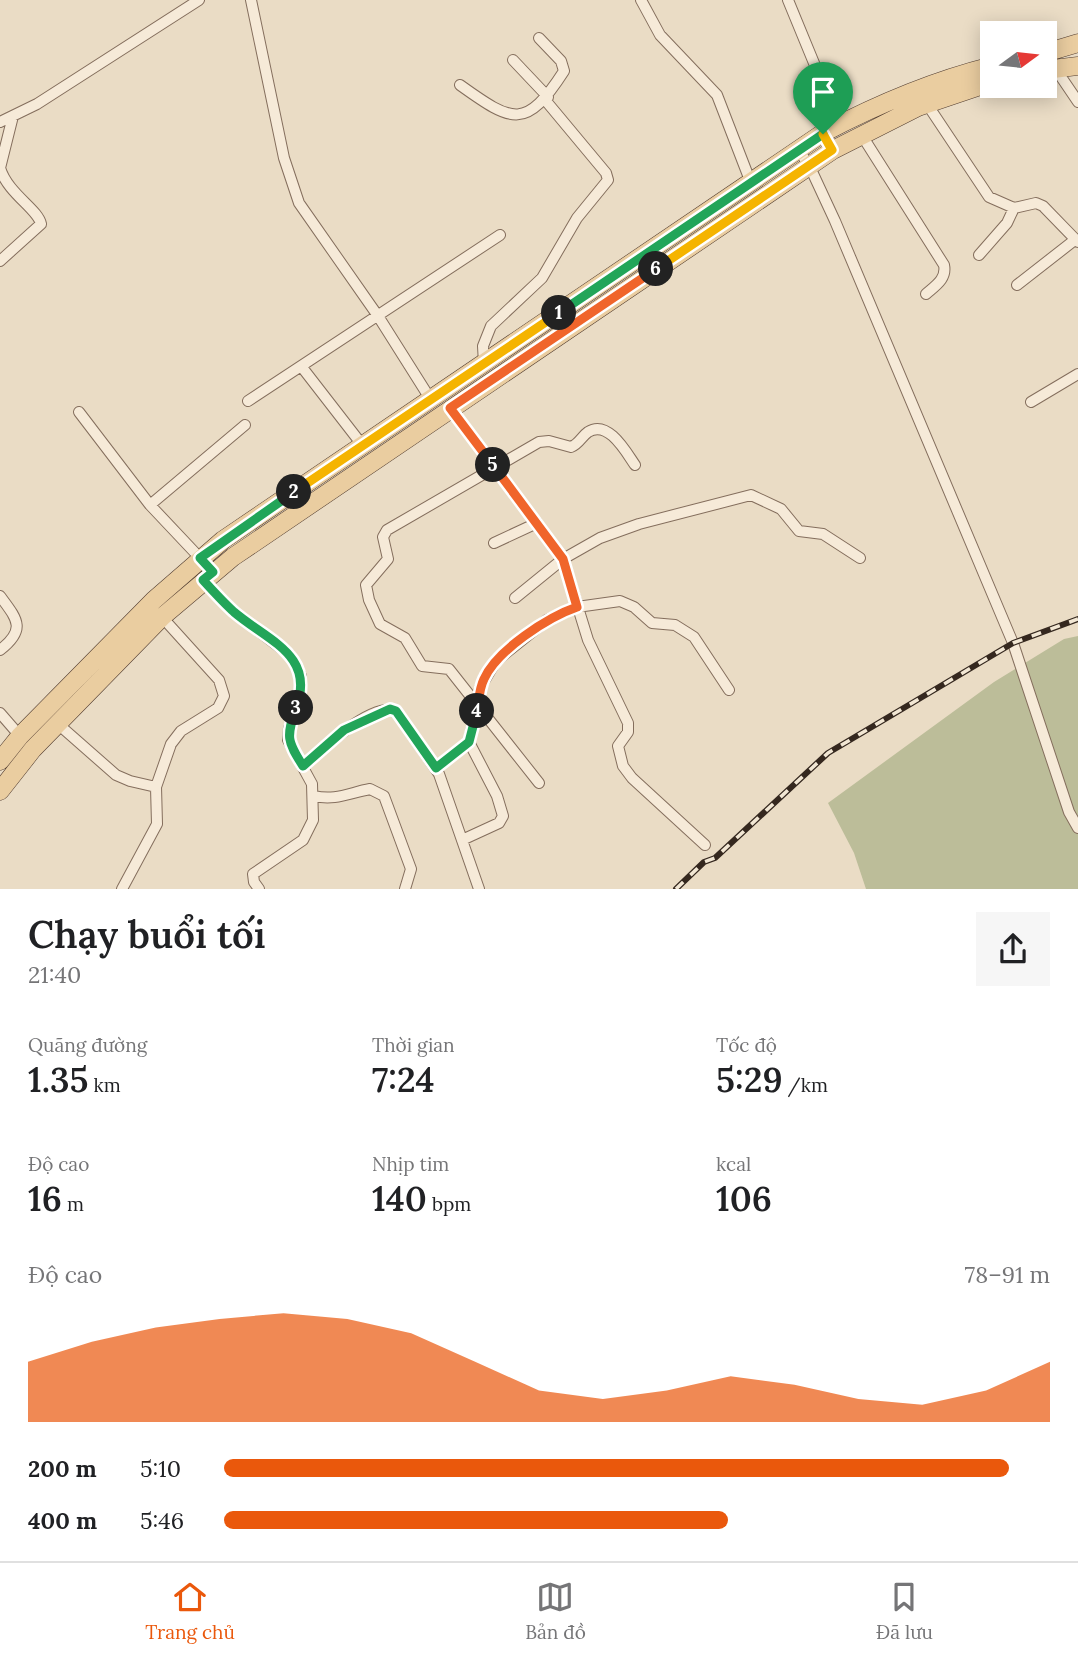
<!DOCTYPE html>
<html lang="vi">
<head>
<meta charset="utf-8">
<style>
  :root { --surface:#fff; --page:#f6f6f6; --text:#202124; --muted:#757577; --line:#e0e0e0; --accent:#ea580c }
  body { margin:0; font-family:Lora,serif; background:var(--page); color:var(--text); height:100vh; display:flex; flex-direction:column; font-size:26px; white-space:nowrap }
  * { box-sizing:border-box; margin:0 }
  p { font-size:23px; color:var(--muted) }
  .icon { flex:none; width:38px; height:38px; fill:none; stroke:currentColor; stroke-width:2; stroke-linecap:round; stroke-linejoin:round }
  .map { position:relative; height:889px; overflow:hidden }
  .panel { display:flex; flex-direction:column; background:var(--surface); flex:1 }
  .panel>* { flex:none }
  .needle { width:46px; rotate:75deg }
  .buttons { position:absolute; left:980px; top:21px; display:grid; gap:14px }
  .buttons a { display:grid; place-items:center; width:77px; height:77px; border-radius:0px; background:var(--surface); box-shadow:0 4px 18px #0003; font-size:35px }
  .pin { position:absolute; display:grid; place-items:center; width:60px; height:60px; color:#fff; margin:-72px -30px; border-radius:50% 50% 50% 0; rotate:-45deg; box-shadow:0 0 7px #0007 }
  .pin .icon { rotate:45deg }
  .km { position:absolute; width:35px; height:35px; margin:-18px; border-radius:50%; background:#222; color:#fff; font-size:19px; line-height:35px; text-align:center }
  .round { display:grid; place-items:center; flex:none; width:74px; height:74px; border-radius:0px; background:var(--page) }
  .headline { display:flex; align-items:center; justify-content:space-between; height:119px; padding:0 28px }
  h1 { font-size:38px; font-weight:600; line-height:52px }
  .figures { display:grid; grid-template-columns:repeat(3,1fr); gap:10px; height:119px; padding:7px 28px }
  .figures div { display:grid; align-content:center }
  .figures b { font-size:35px; font-weight:600 }
  .figures small { font-size:19px; font-weight:400 }
  .figures p { font-size:19px }
  .chart { height:196px; padding:14px 28px }
  .chart p { display:flex; justify-content:space-between }
  .chart svg { width:100%; height:126px; margin-top:7px; fill:var(--accent); opacity:.7 }
  ul { padding:0 28px; list-style:none; font-size:23px }
  li { display:grid; grid-template-columns:112px 84px 1fr; align-items:center; height:52px }
  li i { height:18px; border-radius:9px; background:var(--accent) }
  .menu { display:flex; justify-content:space-around; align-items:center; height:98px; border-top:2px solid var(--line); background:var(--surface); font-size:19px; color:var(--muted) }
  .menu a { display:grid; justify-items:center; gap:4px }
  .menu .current { color:var(--accent) }
  .map>svg:first-child { display:block }
  .cemetery { fill:#bcbd99 }
  .lines { fill:none; stroke-linecap:round; stroke-linejoin:round }
  .minor-casing { stroke:#846e5d; stroke-width:12 }
  .primary-casing { stroke:#523d31; stroke-width:19 }
  .minor { stroke:#f6ead8; stroke-width:10 }
  .primary { stroke:#eacda0; stroke-width:18 }
  .rail-casing { stroke:#35281f; stroke-width:6 }
  .rail { stroke:#f2e7d4; stroke-width:3.5; stroke-dasharray:10; stroke-linecap:butt }
  .split-1-casing { stroke:#fff; stroke-width:14 }
  .split-2-casing { stroke:#fff; stroke-width:14 }
  .split-3-casing { stroke:#fff; stroke-width:14 }
  .split-4-casing { stroke:#fff; stroke-width:14 }
  .split-5-casing { stroke:#fff; stroke-width:14 }
  .split-6-casing { stroke:#fff; stroke-width:14 }
  .split-7-casing { stroke:#fff; stroke-width:14 }
  .split-1 { stroke:#22a559; stroke-width:9 }
  .split-2 { stroke:#f5b400; stroke-width:9 }
  .split-3 { stroke:#22a559; stroke-width:9 }
  .split-4 { stroke:#22a559; stroke-width:9 }
  .split-5 { stroke:#f0652b; stroke-width:9 }
  .split-6 { stroke:#f0652b; stroke-width:9 }
  .split-7 { stroke:#f5b400; stroke-width:9 }
</style>
</head>
<body>
<div class="map">
<svg width="1078" height="889" viewBox="0 0 1078 889">
  <rect width="100%" height="100%" fill="#eadcc5"/>
  <path class="cemetery" d="M1078 636V889H866L854 853 828 803 994 682 1064 639Z"/>
  <g class="lines">
    <defs>
      <path id="minor" d="M251 0 284 158 299 203 378 316 431 400
        M641 0 660 35 717 95 751 183
        M788 0 816 68 823 133 833 150
        M513 60 548 97
        M1055 68 1078 102
        M460 85C513 123 526 130 564 71L561 61 539 38
        M927 104 989 197 1014 208 1036 203 1043 206 1078 242
        M0 122 37 104 199 0
        M861 134 944 265C947 279 935 286 926 294
        M799 151 809 165 835 221 1013 643 1069 812 1078 828
        M979 255 1007 223 1014 208
        M0 261 41 224C38 209 8 194 0 168L13 116
        M1017 285 1076 239
        M484 364 483 346 491 326 542 278 577 218 608 180 606 173 546 101
        M301 366 363 446
        M248 401 500 235
        M1031 402 1078 374
        M450 408 563 559 588 640 628 723V732L618 746 623 766 632 778 705 845
        M79 412 150 505 200 558
        M150 505 245 425
        M494 543 537 523
        M203 581 234 612 290 655 301 676V696L289 728 288 740 312 784 313 820 303 840 253 874 254 882 259 889
        M0 596C17 619 27 629 0 650
        M515 598 563 559 600 538 639 524 751 495 781 509 799 531 823 534 860 558
        M0 713 20 736
        M58 724 116 775 130 781 156 787
        M304 766C320 750 373 701 396 711L439 774 479 889
        M436 768 469 742 480 688 496 661 547 620 577 607 620 601 634 607 652 623 675 625 694 637 729 690
        M539 783 449 669 422 666 405 638 380 624 369 600 366 585 388 559 383 537 387 530 539 442 549 441 571 447C579 444 581 437 588 432 608 419 626 452 635 465
        M314 796C335 801 349 793 370 789L384 796 411 869 405 889
        M462 840 499 823 503 816 497 796 469 742
        M122 889 157 824 156 787 171 744 181 731 218 708 224 696 219 680 162 617"/>
      <path id="primary" d="M1045 53 1078 43
        M1045 70 1078 66
        M0 761 20 736 154 600 223 540 823 133C878 104 932 81 992 66
        M0 791 33 749 162 617 233 557 833 150 918 107 992 82"/>
    </defs>
    <use href="#minor" class="minor-casing"/>
    <use href="#primary" class="primary-casing"/>
    <use href="#minor" class="minor"/>
    <use href="#primary" class="primary"/>
    <defs>
      <path id="rail" d="M676 889 704 862 715 858 828 753 1013 643 1078 619"/>
    </defs>
    <use href="#rail" class="rail-casing"/>
    <use href="#rail" class="rail"/>
  </g>
  <g class="lines">
    <defs>
      <path id="split-1" d="M559 313 823 134"/>
      <path id="split-2" d="M294 492 559 313"/>
      <path id="split-3" d="M294 492 200 558 213 572 203 580C213 591 223 602 234 612 268 641 316 655 296 708"/>
      <path id="split-4" d="M296 708C286 737 287 741 303 766L344 730 390 709 396 711 436 768 469 742 477 711"/>
      <path id="split-5" d="M477 711C479 700 479 689 484 679 497 650 548 617 577 607L563 559 493 465"/>
      <path id="split-6" d="M493 465 450 408 656 269"/>
      <path id="split-7" d="M656 269 832 150 823 134"/>
    </defs>
    <use href="#split-1" class="split-1-casing"/>
    <use href="#split-2" class="split-2-casing"/>
    <use href="#split-3" class="split-3-casing"/>
    <use href="#split-4" class="split-4-casing"/>
    <use href="#split-5" class="split-5-casing"/>
    <use href="#split-6" class="split-6-casing"/>
    <use href="#split-7" class="split-7-casing"/>
    <use href="#split-1" class="split-1"/>
    <use href="#split-2" class="split-2"/>
    <use href="#split-3" class="split-3"/>
    <use href="#split-4" class="split-4"/>
    <use href="#split-5" class="split-5"/>
    <use href="#split-6" class="split-6"/>
    <use href="#split-7" class="split-7"/>
  </g>
</svg>
<div class="buttons">
<a><svg class="needle" viewBox="-14 -14 28 28"><path d="M0-13l5 13h-10z" fill="#e53935"/><path d="M0 13l5-13h-10z" fill="#757577"/></svg></a>
</div>
<div class="pin" style="left:823px;top:134px;background:#1e9e55"><svg class="icon" aria-label="arrive" viewBox="0 0 24 24"><path d="M6 21V4h12l-3 4 3 4H6"/></svg></div>
<b class="km" style="left:559px;top:313px">1</b>
<b class="km" style="left:294px;top:492px">2</b>
<b class="km" style="left:296px;top:708px">3</b>
<b class="km" style="left:477px;top:711px">4</b>
<b class="km" style="left:493px;top:465px">5</b>
<b class="km" style="left:656px;top:269px">6</b>
</div>
<section class="panel">
<div class="headline"><div><h1>Chạy buổi tối</h1><p>21:40</p></div><a class="round"><svg class="icon" aria-label="share" viewBox="0 0 24 24"><path d="M12 15V3M7 8l5-5 5 5M5 13v7h14v-7"/></svg></a></div>
<div class="figures">
<div><p>Quãng đường</p><b>1.35<small> km</small></b></div>
<div><p>Thời gian</p><b>7:24</b></div>
<div><p>Tốc độ</p><b>5:29<small> /km</small></b></div>
</div>
<div class="figures">
<div><p>Độ cao</p><b>16<small> m</small></b></div>
<div><p>Nhịp tim</p><b>140<small> bpm</small></b></div>
<div><p>kcal</p><b>106</b></div>
</div>
<div class="chart"><p><span>Độ cao</span>78–91 m</p>
<svg viewBox="0 0 160 44" preserveAspectRatio="none"><path d="M0 44V23L10 16L20 11L30 8L40 6L50 8L60 13L70 23L80 33L90 36L100 33L110 28L120 31L130 36L140 38L150 33L160 23V44z"/></svg>
</div>
<ul>
<li><b>200 m</b>5:10<i style="width:95%"></i></li>
<li><b>400 m</b>5:46<i style="width:61%"></i></li>
</ul>
</section>
<nav class="menu">
<a class="current"><svg class="icon" aria-label="home" viewBox="0 0 24 24"><path d="M3 11l9-7 9 7M6 9v11h12V9"/></svg>Trang chủ</a>
<a><svg class="icon" aria-label="map" viewBox="0 0 24 24"><path d="M3 6l6-2 6 2 6-2v14l-6 2-6-2-6 2zM9 4v14M15 6v14"/></svg>Bản đồ</a>
<a><svg class="icon" aria-label="saved" viewBox="0 0 24 24"><path d="M7 4h10v16l-5-4-5 4z"/></svg>Đã lưu</a>
</nav>
</body>
</html>
